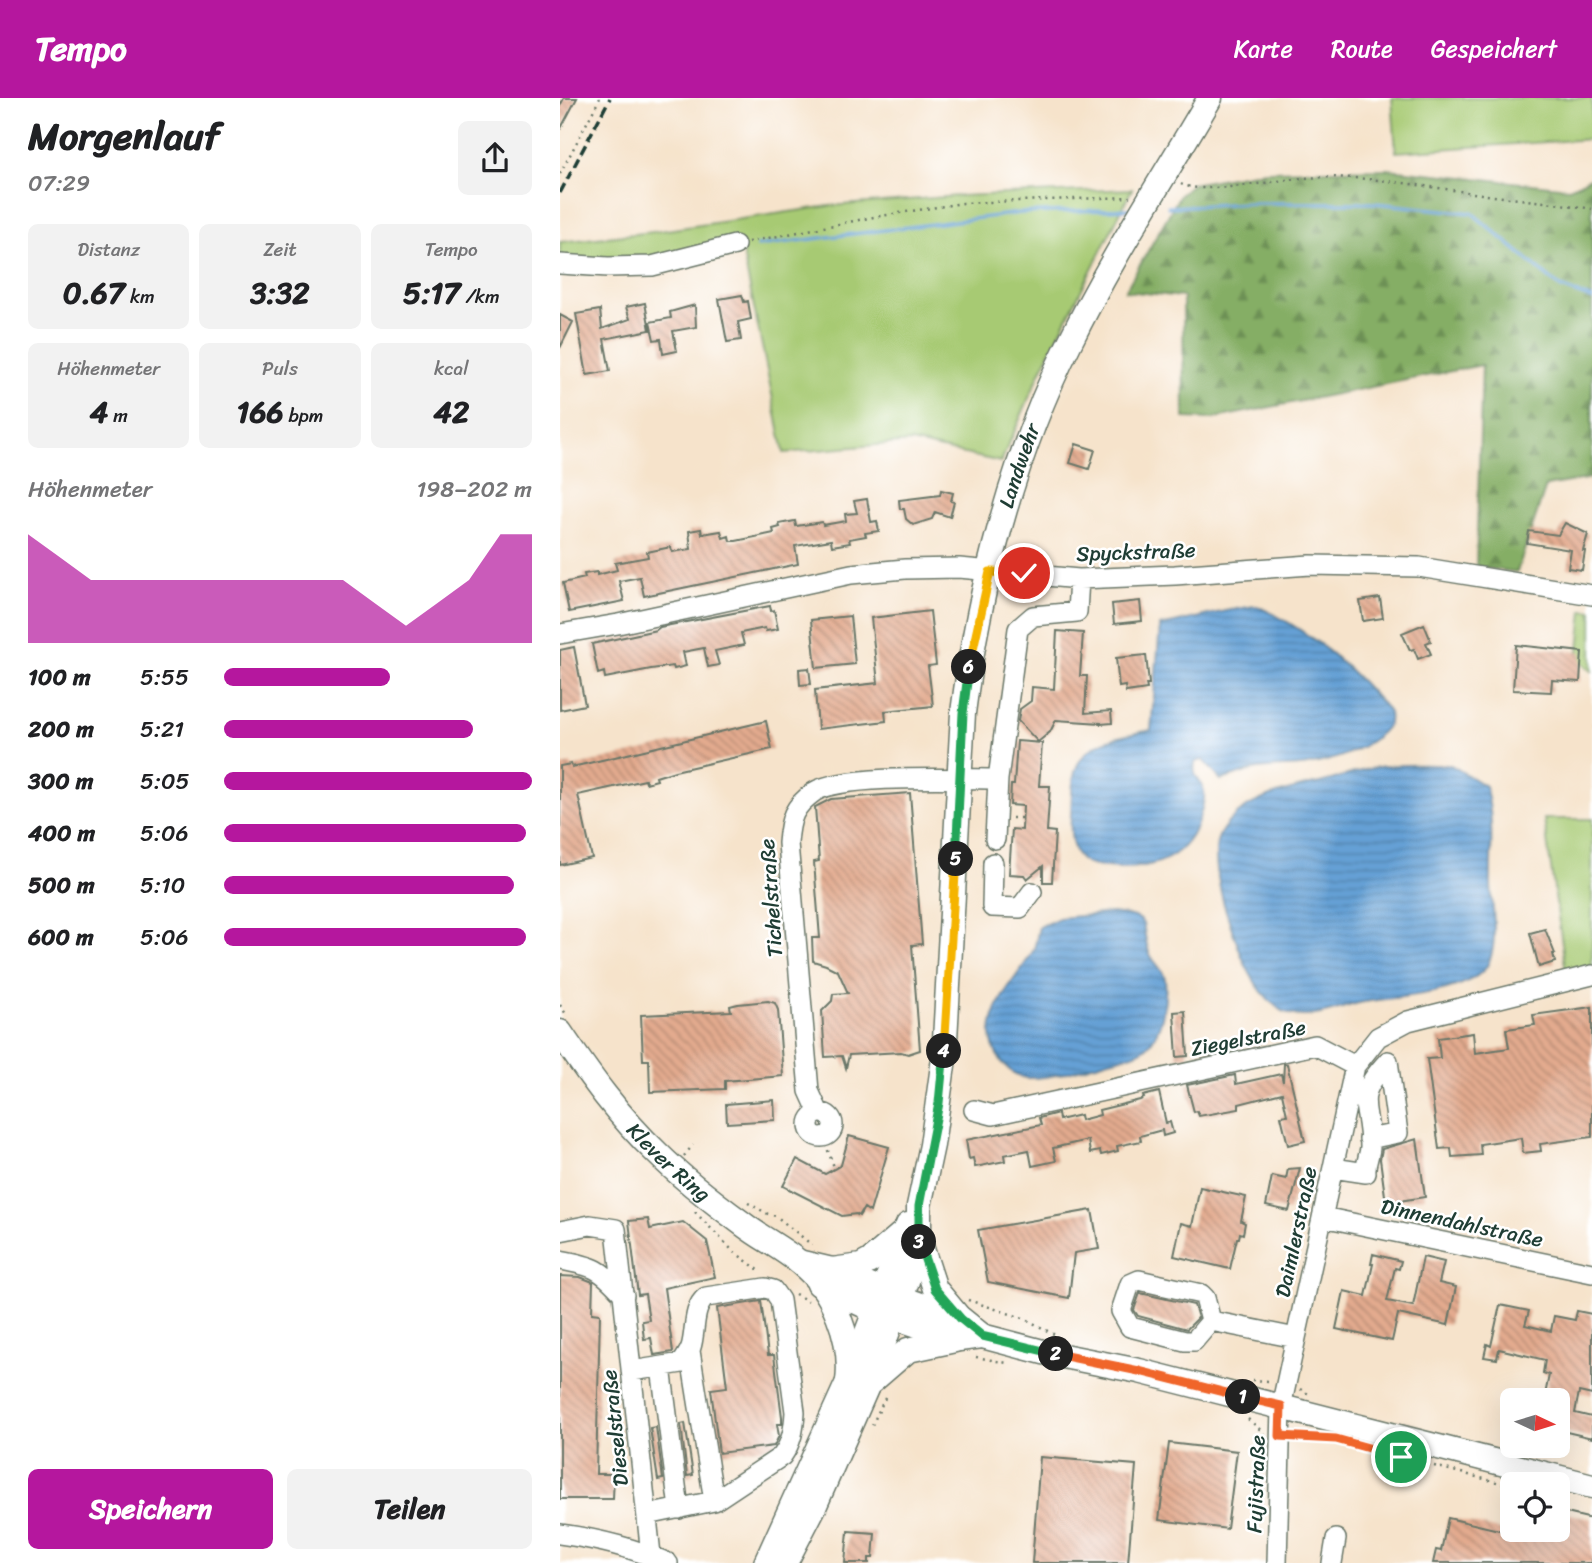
<!DOCTYPE html>
<html lang="de">
<head>
<meta charset="utf-8">
<style>
  :root { --surface:#fff; --page:#f2f2f2; --text:#202124; --muted:#757577; --accent:#b5179e }
  body { margin:0; font-family:Sriracha,sans-serif; background:var(--page); color:var(--text); height:100vh; display:flex; flex-direction:column; font-size:26px; white-space:nowrap }
  * { box-sizing:border-box; margin:0 }
  p { font-size:23px; color:var(--muted) }
  .icon { flex:none; width:38px; height:38px; fill:none; stroke:currentColor; stroke-width:2; stroke-linecap:round; stroke-linejoin:round }
  .map { position:relative; flex:1; overflow:hidden }
  .drawer { display:flex; flex-direction:column; background:var(--surface); width:560px }
  .drawer>* { flex:none }
  .needle { width:46px; rotate:94deg }
  .buttons { position:absolute; left:940px; top:1290px; display:grid; gap:14px }
  .buttons a { display:grid; place-items:center; width:70px; height:70px; border-radius:10px; background:var(--surface); box-shadow:0 7px 28px #0002; font-size:35px }
  .pin { position:absolute; display:grid; place-items:center; width:60px; height:60px; color:#fff; margin:-30px; border:4px solid #fff; border-radius:50%; box-shadow:0 2px 7px #0007 }
  .km { position:absolute; width:35px; height:35px; margin:-18px; border-radius:50%; background:#222; color:#fff; font-size:19px; line-height:35px; text-align:center }
  .round { display:grid; place-items:center; flex:none; width:74px; height:74px; border-radius:10px; background:var(--page) }
  .head { display:flex; align-items:center; justify-content:space-between; height:119px; padding:0 28px }
  h1 { font-size:38px; font-weight:800; line-height:52px }
  .stats { display:grid; grid-template-columns:repeat(3,1fr); gap:10px; height:119px; padding:7px 28px }
  .stats div { display:grid; align-content:center; border-radius:10px; background:var(--page); text-align:center }
  .stats b { font-size:30px; font-weight:800 }
  .stats small { font-size:19px; font-weight:400 }
  .stats p { font-size:19px }
  .chart { height:196px; padding:14px 28px }
  .chart p { display:flex; justify-content:space-between }
  .chart svg { width:100%; height:126px; margin-top:7px; fill:var(--accent); opacity:.7 }
  .cta { display:flex; gap:14px; margin-top:auto; padding:14px 28px }
  .cta a { flex:1; height:80px; border-radius:10px; background:var(--accent); color:#fff; font-size:28px; font-weight:800; line-height:80px; text-align:center }
  .cta a+a { background:var(--page); color:var(--text) }
  ul { padding:0 28px; list-style:none; font-size:23px }
  li { display:grid; grid-template-columns:112px 84px 1fr; align-items:center; height:52px }
  li i { height:18px; border-radius:9px; background:var(--accent) }
  header { display:flex; align-items:center; gap:42px; box-sizing:border-box; height:98px; padding:0 35px; background:var(--accent); color:#fff }
  header strong { font-size:33px }
  nav { display:flex; gap:38px; margin-inline-start:auto; font-size:24px }
  main { display:flex; flex:1; min-height:0 }
  .map>svg:first-child { display:block }
  .green { fill:#a7ca73; stroke:#638454; stroke-width:2 }
  .forest { fill:url(#forest-firs); stroke:#52764c; stroke-width:2 }
  .water { fill:url(#water-rules); stroke:#426e84; stroke-width:2 }
  .lines { fill:none; stroke-linecap:round; stroke-linejoin:round }
  .stream { stroke:#65a0d5; stroke-width:3.5 }
  .building { fill:url(#building-back-hatch) }
  .minor-casing { stroke:#6a7769; stroke-width:22 }
  .major-casing { stroke:#6a7769; stroke-width:27 }
  .path { stroke:#6a7769; stroke-width:2.5; stroke-dasharray:2 5; stroke-linecap:butt }
  .minor { stroke:#fff; stroke-width:19 }
  .major { stroke:#fff; stroke-width:24 }
  .rail { stroke:#1f3d34; stroke-width:3.5; stroke-dasharray:10 5; stroke-linecap:butt }
  .split-1-casing { stroke:#fff; stroke-width:14 }
  .split-2-casing { stroke:#fff; stroke-width:14 }
  .split-3-casing { stroke:#fff; stroke-width:14 }
  .split-4-casing { stroke:#fff; stroke-width:14 }
  .split-5-casing { stroke:#fff; stroke-width:14 }
  .split-6-casing { stroke:#fff; stroke-width:14 }
  .split-7-casing { stroke:#fff; stroke-width:14 }
  .split-1 { stroke:#f0652b; stroke-width:9 }
  .split-2 { stroke:#f0652b; stroke-width:9 }
  .split-3 { stroke:#22a559; stroke-width:9 }
  .split-4 { stroke:#22a559; stroke-width:9 }
  .split-5 { stroke:#f5b400; stroke-width:9 }
  .split-6 { stroke:#22a559; stroke-width:9 }
  .split-7 { stroke:#f5b400; stroke-width:9 }
  .labels { text-anchor:middle; stroke-width:5; stroke-linejoin:round; paint-order:stroke }
  .street-label { font-size:21px; fill:#1f3d34; stroke:#fff }
</style>
</head>
<body>
<header>
<strong>Tempo</strong>
<nav><a>Karte</a><a>Route</a><a>Gespeichert</a></nav>
</header>
<main>
<section class="drawer">
<div class="head"><div><h1>Morgenlauf</h1><p>07:29</p></div><a class="round"><svg class="icon" aria-label="share" viewBox="0 0 24 24"><path d="M12 15V3M7 8l5-5 5 5M5 13v7h14v-7"/></svg></a></div>
<div class="stats">
<div><p>Distanz</p><b>0.67<small> km</small></b></div>
<div><p>Zeit</p><b>3:32</b></div>
<div><p>Tempo</p><b>5:17<small> /km</small></b></div>
</div>
<div class="stats">
<div><p>Höhenmeter</p><b>4<small> m</small></b></div>
<div><p>Puls</p><b>166<small> bpm</small></b></div>
<div><p>kcal</p><b>42</b></div>
</div>
<div class="chart"><p><span>Höhenmeter</span>198–202 m</p>
<svg viewBox="0 0 160 44" preserveAspectRatio="none"><path d="M0 44V6L10 14L20 22L30 22L40 22L50 22L60 22L70 22L80 22L90 22L100 22L110 30L120 38L130 30L140 22L150 6L160 6V44z"/></svg>
</div>
<ul>
<li><b>100 m</b>5:55<i style="width:54%"></i></li>
<li><b>200 m</b>5:21<i style="width:81%"></i></li>
<li><b>300 m</b>5:05<i style="width:100%"></i></li>
<li><b>400 m</b>5:06<i style="width:98%"></i></li>
<li><b>500 m</b>5:10<i style="width:94%"></i></li>
<li><b>600 m</b>5:06<i style="width:98%"></i></li>
</ul>
<div class="cta"><a>Speichern</a><a>Teilen</a></div>
</section>
<div class="map">
<svg width="1032" height="1465" viewBox="0 0 1032 1465">
  <defs>
    <pattern id="forest-firs" width="22" height="20" patternUnits="userSpaceOnUse" patternTransform="scale(1.75)"><rect width="22" height="20" fill="#85ae65"/><path d="M5 1l3.5 6h-7zM16 11l3.5 6h-7z" fill="#6c8f54"/></pattern>
    <pattern id="water-rules" width="6" height="5" patternUnits="userSpaceOnUse" patternTransform="scale(1.75)"><rect width="6" height="5" fill="#65a0d5"/><path d="M0 2.5h6" fill="none" stroke="#5384ae"/></pattern>
    <pattern id="building-back-hatch" width="6" height="6" patternUnits="userSpaceOnUse" patternTransform="scale(1.75)"><rect width="6" height="6" fill="#e3aa8e"/><path d="M-1 5l2 2M0 0l6 6M5-1l2 2" fill="none" stroke="#b78c75"/></pattern>
  </defs>
  <rect width="100%" height="100%" fill="#fff"/>
  <filter id="ink" filterUnits="userSpaceOnUse"><feTurbulence type="fractalNoise" baseFrequency=".0143" numOctaves="2"/><feDisplacementMap in="SourceGraphic" scale="14" xChannelSelector="R" yChannelSelector="G"/><feConvolveMatrix kernelMatrix="1 2 1 2 8 2 1 2 1" color-interpolation-filters="sRGB"/></filter>
  <filter id="wash" filterUnits="userSpaceOnUse"><feTurbulence type="fractalNoise" baseFrequency=".00686" numOctaves="4" result="noise"/><feDisplacementMap in="SourceGraphic" scale="28" xChannelSelector="R" yChannelSelector="G"/><feGaussianBlur stdDeviation="1.57" result="paint"/><feColorMatrix in="noise" values="0 0 0 0 0 0 0 0 0 0 0 0 0 0 0 0 0 1.4 0 .05"/><feComposite in="paint" operator="in"/></filter>
  <g filter="url(#wash)">
    <rect width="100%" height="100%" fill="#f6e3cb"/>
    <path class="green" d="M832 0H1032V41L836 54Z
      M572 91 483 268 441 364 351 344 224 355 182 151 93 174 0 176V144L93 134 269 108 399 98Z
      M1023 512 1032 513V573L1018 562Z
      M984 721H1032V868L1006 874Z"/>
    <path class="forest" d="M828 71 1009 90 1032 79V380L986 388 957 474 916 469 922 267 651 321 624 320 623 199 565 193 620 97 632 86 705 73Z"/>
    <path class="water" d="M697 508C743 529 782 561 815 598 819 603 827 609 829 615 830 619 829 623 829 626 811 650 777 662 748 667 730 670 711 668 693 672 682 675 672 679 661 682L643 662 635 664C632 681 640 679 644 693 646 701 640 716 638 724 624 765 584 773 546 769 538 769 527 767 521 762 510 751 510 730 511 716 512 701 511 682 517 668 530 640 565 638 591 632L600 528C633 522 663 511 697 508Z
      M891 667 925 688C935 721 930 753 931 787 932 810 939 844 928 866 910 898 832 898 799 905 773 911 743 928 718 910 689 887 679 852 668 819 661 799 650 754 660 736 681 698 733 692 771 682 790 677 808 669 827 668 848 666 870 667 891 667Z
      M552 815C595 820 578 823 589 854 593 865 603 870 605 881 607 903 602 937 584 951 574 958 555 960 543 964 522 970 492 980 470 980 449 980 431 954 431 935 432 904 457 880 472 855 476 848 477 837 479 829L499 820Z"/>
    <g class="lines">
      <path class="stream" d="M608 109 693 105H814L912 115 1000 189 1032 201
        M197 148 460 115 570 111"/>
    </g>
    <g id="blocks">
      <path class="building" d="M4 0H17L0 32V8Z
        M182 197 184 204 188 203 191 221 178 224 181 242 167 244 159 201Z
        M85 205 90 232 44 241 50 273 27 277 16 216 40 212 42 231 70 221 66 209Z
        M135 207 136 229 113 233 117 253 103 256 101 241 94 242 90 224 111 220 110 214Z
        M0 217 13 224 0 250Z
        M516 346 535 352 529 371 510 365Z
        M381 392 393 395 391 403 394 404 390 419 375 414 372 421 353 427 346 421 344 411H340L339 402 380 397Z
        M307 401 311 424 317 423 319 433 305 435 306 438 289 441 290 445 272 448 271 442 235 448 238 466 84 498 80 479 59 483 64 503 9 514 3 485 25 480 24 476 37 474V477L57 472 55 465 88 459 87 454 111 449 112 454 131 451 129 433 141 431 142 436 161 433 163 440 169 438 170 443H176L214 435 213 431 220 429 219 426 235 423 236 428 262 424 263 427 286 423 285 416 297 415 294 403Z
        M1005 425 1028 436 1023 453H1025L1022 472 1008 470 1011 452 967 445 969 433 998 437Z
        M820 500 823 520 803 523 800 503Z
        M580 503 582 523 554 526 552 506Z
        M210 508 211 513 214 512 218 531 206 533 205 530 181 535 184 547 155 553 159 567 148 569 144 550 123 554 126 568 114 571 113 568 91 571 45 580 44 574 38 576 32 546 96 532 100 529Z
        M370 513 376 567 368 568 373 608 325 613 326 623 258 631 255 592 318 585 311 520Z
        M290 518 295 566 256 570 251 522Z
        M864 526 871 543 866 545 871 556 858 561 854 551 850 552 842 535Z
        M497 533 523 535 520 578H527L525 615 551 613 552 625 541 626V625L496 622 490 634 478 644 458 623 460 611 471 603 472 589 494 591Z
        M956 547 1022 554 1020 584 992 582 991 594 953 592Z
        M14 549 25 607 0 612V552Z
        M586 557 589 586H586L587 591 566 594 565 588 559 589 556 560Z
        M249 570 251 586 240 587 239 571Z
        M206 623 212 651 115 673 96 679 97 682 86 685 85 682 18 697 32 760 0 767V668L11 666 12 669 59 658Z
        M457 643 482 645 479 688H490L487 733 495 734 492 784H483V768L467 781 464 777 449 776 452 731 462 732 463 708 450 707 451 687H454Z
        M350 695 362 846 352 847 360 952 348 956 341 954 289 957 286 970 282 958 265 959 262 913 272 903 273 896 288 895 278 873 266 867 253 863 252 840H260L254 764 259 763 255 709 271 701Z
        M985 831 995 856H993L995 864 979 869 970 835Z
        M208 903 215 905 218 912 223 978 165 983V991L90 994 89 962H83L81 917 171 913 170 908 178 906Z
        M1032 909V1039L980 1046 981 1053 963 1055 961 1040 920 1046 921 1057 892 1059 891 1050 879 1051 867 961 880 960 878 940 913 935 915 955 949 950 946 931 975 927 973 917Z
        M625 913 628 958 617 959 614 914Z
        M724 966H727L745 1043 728 1047 721 1018 727 1017 722 995 679 1006V1011L639 1018 637 1013 634 1014 627 987 675 977 676 986 721 976 723 984Z
        M599 994 606 1025 610 1024 613 1035 603 1038 602 1032 580 1038 581 1043 557 1048 558 1053 541 1057 540 1053 530 1055 528 1042 493 1050 496 1063 472 1068 469 1052 444 1057 445 1063 415 1069 413 1060 409 1061 406 1042 481 1027 479 1020 498 1015 499 1022 520 1017 521 1022 540 1017 539 1012 580 1002 584 1000 583 998Z
        M214 1002 215 1022 167 1025 166 1006Z
        M289 1038 329 1049 310 1114 304 1110 299 1118 296 1116 282 1118 223 1088 237 1061 265 1076 281 1067Z
        M857 1041 865 1099 826 1105 820 1061 822 1051Z
        M740 1070 729 1113 706 1108 712 1078 726 1081 728 1071Z
        M640 1089 686 1099 681 1123 685 1125 683 1136 680 1135 679 1140H677L670 1171 614 1158 621 1125 632 1128Z
        M532 1112 539 1151 514 1155 509 1200 428 1184 418 1132Z
        M88 1121 90 1131 123 1124 147 1143 155 1179 104 1190 113 1254 94 1257 91 1240 84 1241 82 1223 89 1222 85 1196 78 1197 69 1123Z
        M813 1156 841 1163 839 1171 835 1170 827 1203 853 1208 863 1159 884 1164 879 1185 896 1189 888 1227 838 1216 832 1243 776 1231 784 1193 806 1198 813 1166H811Z
        M0 1178 20 1179 33 1184 32 1215 40 1216 36 1376H54L53 1401H0Z
        M580 1195 634 1207 638 1220 627 1231 578 1218 574 1212Z
        M201 1203 208 1257H214L222 1319V1326H217L219 1338 214 1348 159 1355 151 1291 167 1289 157 1210Z
        M940 1207 969 1213 965 1227 991 1233 994 1218 1015 1222 1017 1213 1032 1216V1297L1019 1294 1015 1315 1032 1319V1340L998 1332V1302H984L989 1277 983 1275 985 1262 939 1251 937 1261 924 1259 927 1246 931 1248Z
        M125 1325 133 1377 127 1378 121 1326Z
        M96 1329 103 1381 98 1382 90 1330Z
        M609 1345 677 1353 667 1431 599 1422Z
        M480 1359 576 1367 568 1465H472Z
        M998 1413 1032 1421V1465H873L876 1452 881 1453 888 1420 943 1433 998 1432Z
        M288 1433 315 1435 313 1460H309V1465H285Z"/>
    </g>
  </g>
  <g filter="url(#ink)">
    <use href="#blocks" fill-opacity="0" stroke="#6a7769" stroke-width="2"/>
    <g class="lines">
      <defs>
        <path id="minor" d="M0 166 48 169 92 168 175 147
          M0 536 58 526 291 476 345 471 399 470 519 481 615 477 750 467 859 469 1032 497
          M435 741 438 681 458 531 473 518 517 514 519 481
          M433 765 432 809 460 810 472 794
          M414 1012 433 1017 755 947 795 968 818 939 848 923 1032 877
          M249 1027a12 12 0 1 1 24 0a12 12 0 1 1-24 0Z
          M259 1015 249 993 228 745C230 720 233 709 254 694 282 676 400 681 438 681
          M773 1070 806 1075C805 1064 810 1057 810 1049 810 1004 791 1003 828 963L838 1035 809 1041
          M763 1119 1032 1175
          M0 1133 30 1127 56 1131 91 1457
          M0 1162C35 1168 41 1171 64 1197
          M651 1223 645 1200 641 1196 579 1182 570 1186 561 1213 570 1229 625 1243H634L651 1223 736 1240
          M130 1253 154 1403
          M101 1269 119 1411
          M72 1273 122 1265C125 1260 129 1255 131 1249 136 1234 132 1210 146 1199L205 1190 213 1192 220 1202 235 1314C234 1331 232 1344 222 1358L154 1403 87 1417
          M0 1436C37 1441 74 1450 108 1465
          M717 1465 721 1309 795 968
          M772 1465 776 1441"/>
        <g id="major">
          <path id="s1" d="M0 934C29 977 59 1019 97 1055 123 1081 153 1104 183 1126 201 1140 222 1150 240 1165 274 1191 293 1242 288 1284"/>
          <path d="M359 1142 375 1191 400 1221"/>
          <path d="M242 1165 272 1172 324 1194 401 1221 422 1238"/>
          <path d="M272 1172 301 1168 310 1163 345 1133"/>
          <path d="M259 1186 316 1213 399 1241 422 1238 483 1254 579 1273 1032 1388"/>
          <path d="M311 1284 348 1252 395 1242"/>
          <path d="M206 1465 288 1284 348 1127"/>
          <path id="s2" d="M225 1465 254 1409 308 1286 347 1183 359 1142V1108L372 1047 384 960 403 615C419 489 453 357 510 244 551 160 603 81 650 0"/>
        </g>
      </defs>
      <use href="#minor" class="minor-casing"/>
      <use href="#major" class="major-casing"/>
      <path class="path" d="M0 76 40 0
        M621 86C640 96 702 85 726 82 788 73 859 88 921 96 959 102 995 104 1032 111
        M188 144 314 119 403 105 570 99
        M452 720H462
        M0 907 6 916
        M263 1039 274 1069
        M124 1058 133 1047
        M188 1105 208 1116 216 1118 252 1147
        M135 1114 173 1153 200 1173
        M235 1196 248 1203
        M408 1202 466 1221 495 1237
        M416 1259 447 1265
        M692 1282 710 1283
        M740 1291 752 1298
        M688 1321 704 1335
        M312 1327 327 1296
        M735 1340 767 1341
        M874 1368 952 1388"/>
      <use href="#minor" class="minor"/>
      <use href="#major" class="major"/>
      <path class="rail" d="M0 95 50 0"/>
    </g>
  </g>
  <g class="lines" filter="url(#ink)">
    <defs>
      <path id="split-1" d="M683 1299 721 1308 720 1338 776 1341 841 1359"/>
      <path id="split-2" d="M496 1256 579 1273 683 1299"/>
      <path id="split-3" d="M359 1144 375 1191 401 1221 422 1238 496 1256"/>
      <path id="split-4" d="M359 1144V1108L379 1005 384 953"/>
      <path id="split-5" d="M384 953 396 761"/>
      <path id="split-6" d="M396 761 403 615 409 569"/>
      <path id="split-7" d="M409 569 430 474 464 475"/>
    </defs>
    <use href="#split-1" class="split-1-casing"/>
    <use href="#split-2" class="split-2-casing"/>
    <use href="#split-3" class="split-3-casing"/>
    <use href="#split-4" class="split-4-casing"/>
    <use href="#split-5" class="split-5-casing"/>
    <use href="#split-6" class="split-6-casing"/>
    <use href="#split-7" class="split-7-casing"/>
    <use href="#split-1" class="split-1"/>
    <use href="#split-2" class="split-2"/>
    <use href="#split-3" class="split-3"/>
    <use href="#split-4" class="split-4"/>
    <use href="#split-5" class="split-5"/>
    <use href="#split-6" class="split-6"/>
    <use href="#split-7" class="split-7"/>
  </g>
  <g class="labels">
    <g class="street-label">
      <text dy="7" stroke="none"><textPath href="#s2" startOffset="1134">Landwehr</textPath></text>
      <text transform="translate(576 454) rotate(-2)" y="7">Spyckstraße</text>
      <text transform="translate(211 800) rotate(-94)" y="7">Tichelstraße</text>
      <text transform="translate(688 940) rotate(-11)" y="7">Ziegelstraße</text>
      <text dy="7" stroke="none"><textPath href="#s1" startOffset="170">Klever Ring</textPath></text>
      <text transform="translate(902 1125) rotate(12)" y="7">Dinnendahlstraße</text>
      <text transform="translate(736 1134) rotate(-78)" y="7">Daimlerstraße</text>
      <text transform="translate(55 1330) rotate(-96)" y="7">Dieselstraße</text>
      <text transform="translate(696 1386) rotate(-88)" y="7">Fujistraße</text>
    </g>
  </g>
</svg>
<div class="buttons">
<a><svg class="needle" viewBox="-14 -14 28 28"><path d="M0-13l5 13h-10z" fill="#e53935"/><path d="M0 13l5-13h-10z" fill="#757577"/></svg></a>
<a><svg class="icon" aria-label="locate" viewBox="0 0 24 24"><circle cx="12" cy="12" r="6"/><path d="M12 2v4M12 18v4M2 12h4M18 12h4"/></svg></a>
</div>
<div class="pin" style="left:841px;top:1359px;background:#1e9e55"><svg class="icon" aria-label="arrive" viewBox="0 0 24 24"><path d="M6 21V4h12l-3 4 3 4H6"/></svg></div>
<div class="pin" style="left:464px;top:475px;background:#d93025"><svg class="icon" aria-label="check" viewBox="0 0 24 24"><path d="M5 12l5 5 9-10"/></svg></div>
<b class="km" style="left:683px;top:1299px">1</b>
<b class="km" style="left:496px;top:1256px">2</b>
<b class="km" style="left:359px;top:1144px">3</b>
<b class="km" style="left:384px;top:953px">4</b>
<b class="km" style="left:396px;top:761px">5</b>
<b class="km" style="left:409px;top:569px">6</b>
</div>
</main>
</body>
</html>
